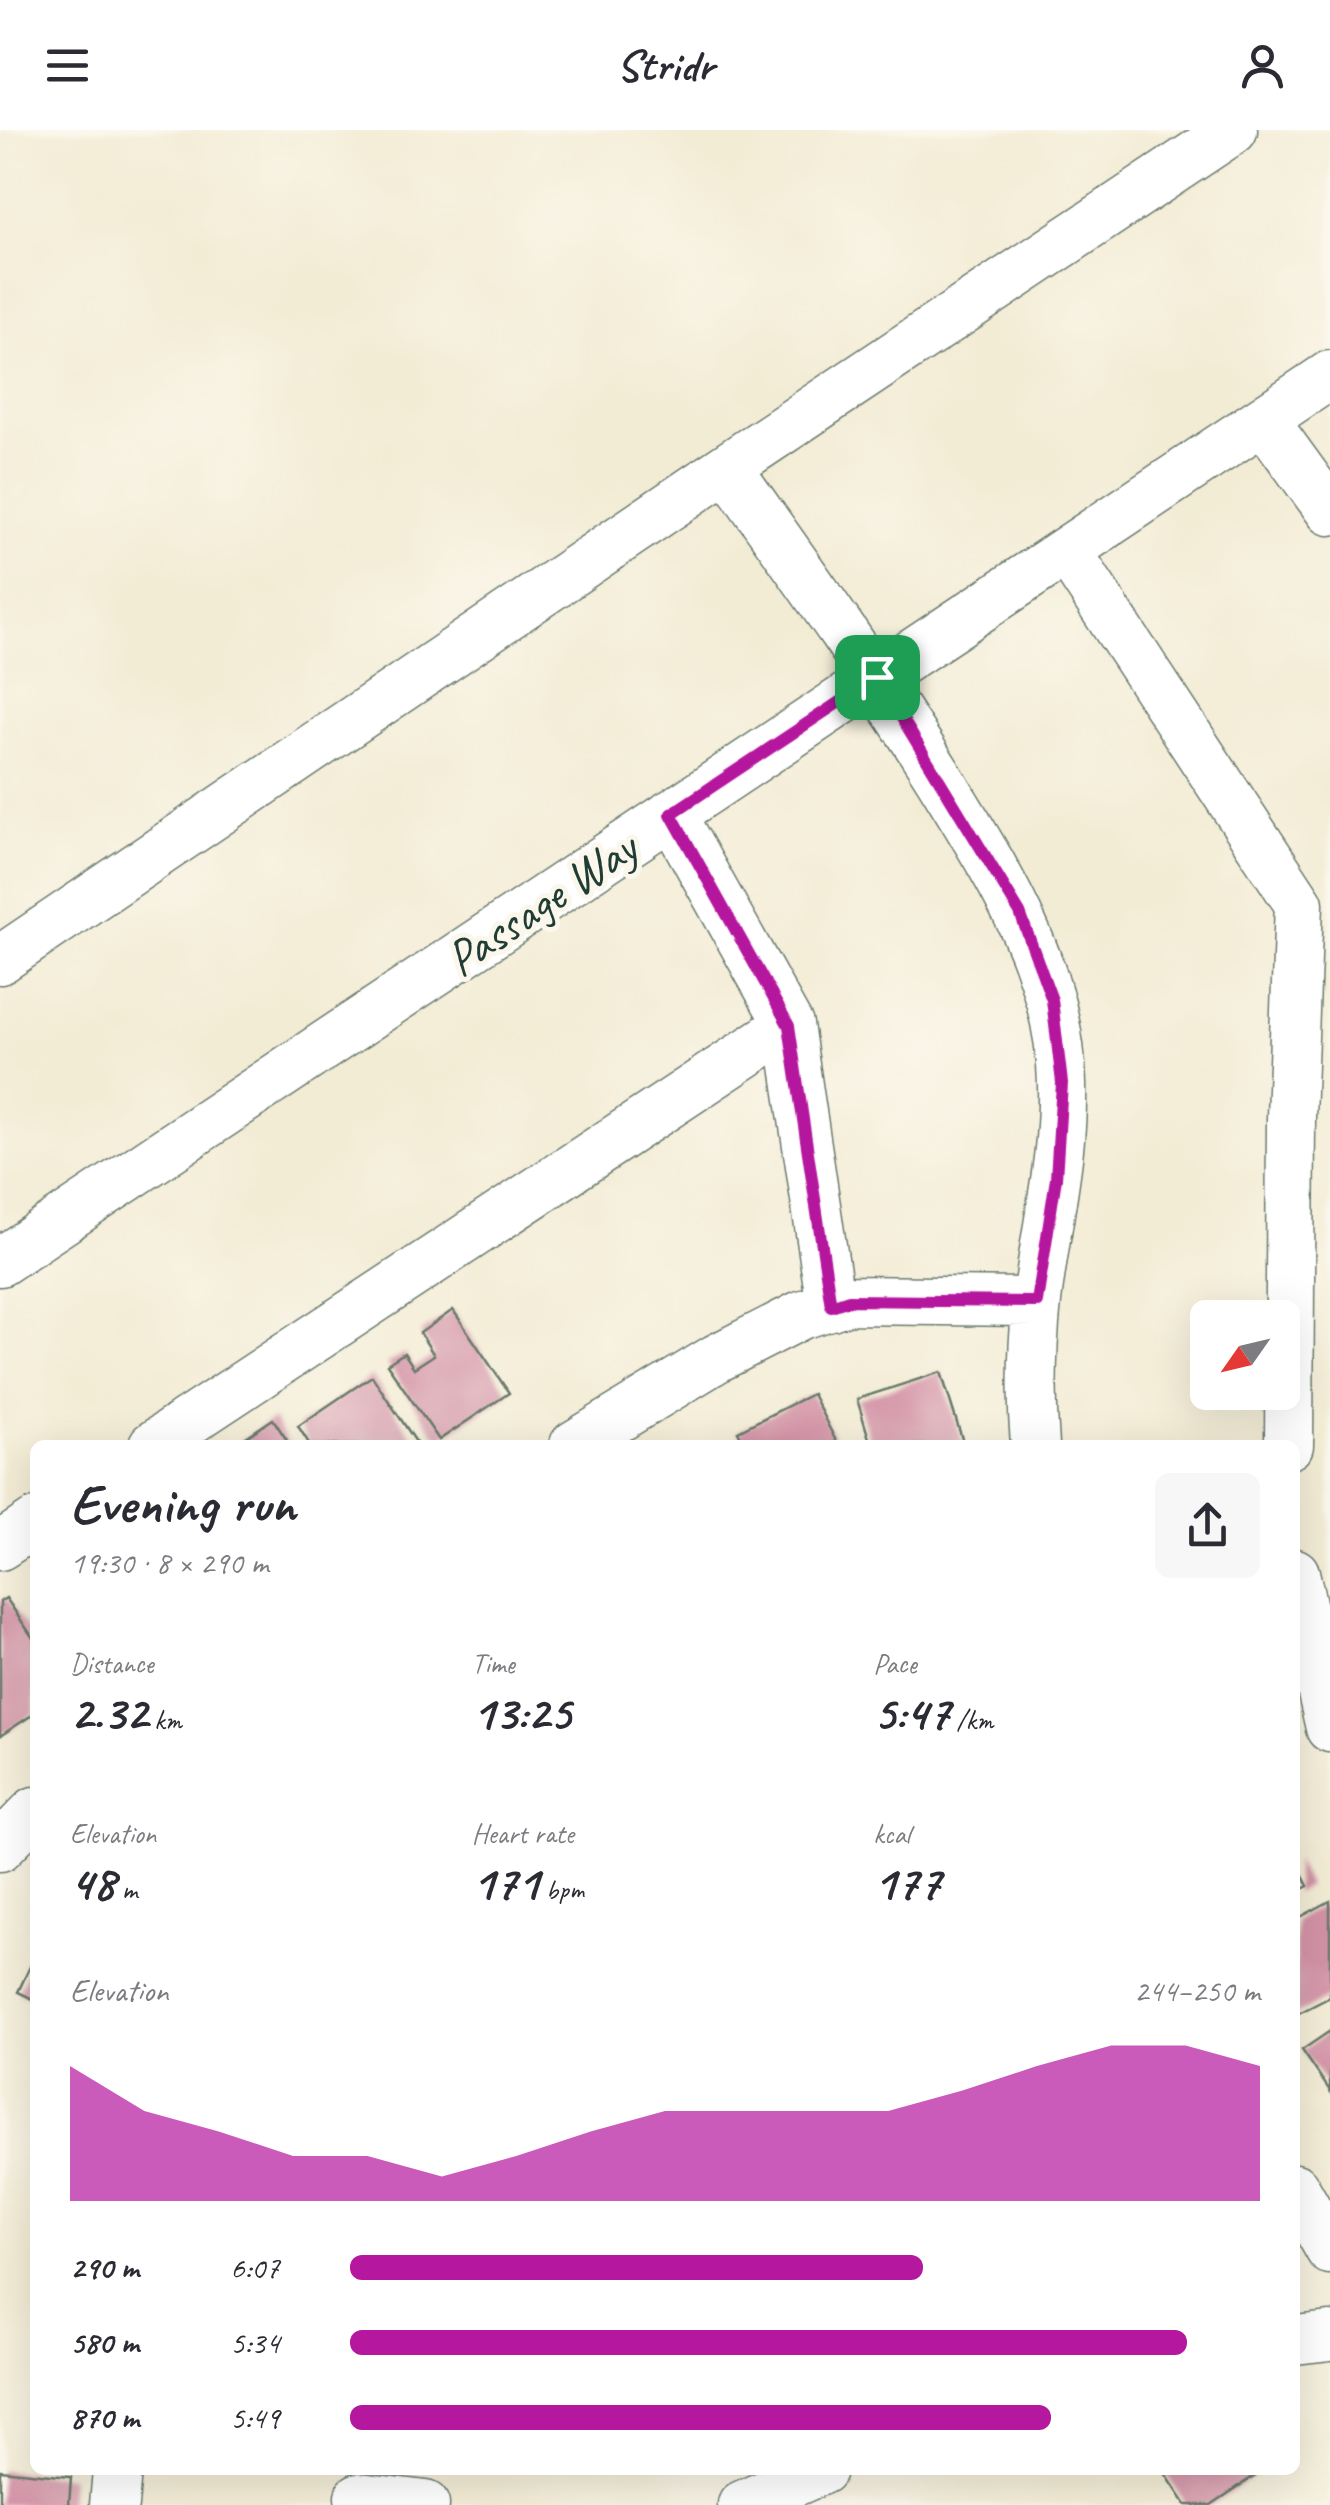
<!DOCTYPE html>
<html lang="en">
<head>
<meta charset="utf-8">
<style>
  :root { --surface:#fff; --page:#f7f7f7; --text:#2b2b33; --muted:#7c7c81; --accent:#b5179e }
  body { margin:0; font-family:Caveat,sans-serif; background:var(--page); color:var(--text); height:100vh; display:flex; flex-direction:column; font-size:38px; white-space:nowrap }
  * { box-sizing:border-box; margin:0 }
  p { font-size:32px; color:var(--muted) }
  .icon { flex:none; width:55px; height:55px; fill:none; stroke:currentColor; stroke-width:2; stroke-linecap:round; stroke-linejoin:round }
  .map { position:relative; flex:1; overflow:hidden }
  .panel { position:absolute; left:30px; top:1310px; width:1270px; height:1035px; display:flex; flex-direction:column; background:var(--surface); border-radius:15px; box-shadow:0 10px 40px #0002 }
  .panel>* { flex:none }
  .needle { width:65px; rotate:236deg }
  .tools { position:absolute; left:1190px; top:1170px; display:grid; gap:20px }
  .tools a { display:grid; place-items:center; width:110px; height:110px; border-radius:15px; background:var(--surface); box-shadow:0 10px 40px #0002; font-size:50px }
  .pin { position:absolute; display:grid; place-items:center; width:85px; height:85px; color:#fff; margin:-42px; border-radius:20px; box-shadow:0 5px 15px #0006 }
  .round { display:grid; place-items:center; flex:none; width:105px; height:105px; border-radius:15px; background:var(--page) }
  .head { display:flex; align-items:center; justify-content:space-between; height:170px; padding:0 40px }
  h1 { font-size:55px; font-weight:800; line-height:75px }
  .figures { display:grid; grid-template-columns:repeat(3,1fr); gap:15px; height:170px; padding:10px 40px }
  .figures div { display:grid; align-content:center }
  .figures b { font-size:50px; font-weight:800 }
  .figures small { font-size:28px; font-weight:400 }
  .figures p { font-size:28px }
  .chart { height:280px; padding:20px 40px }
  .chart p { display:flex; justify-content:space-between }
  .chart svg { width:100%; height:180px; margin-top:10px; fill:var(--accent); opacity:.7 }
  ul { padding:0 40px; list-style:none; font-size:32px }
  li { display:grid; grid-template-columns:160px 120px 1fr; align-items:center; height:75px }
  li i { height:25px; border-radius:12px; background:var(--accent) }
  header { display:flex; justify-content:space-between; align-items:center; height:130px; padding:0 40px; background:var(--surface); font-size:45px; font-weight:800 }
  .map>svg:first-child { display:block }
  .building { fill:#d392a6 }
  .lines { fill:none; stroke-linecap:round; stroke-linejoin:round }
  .minor-casing { stroke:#697a6c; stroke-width:51 }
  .minor { stroke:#fff; stroke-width:48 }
  .route-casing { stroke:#fff; stroke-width:20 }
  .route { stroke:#b5179e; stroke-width:12 }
  .labels { text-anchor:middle; stroke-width:10; stroke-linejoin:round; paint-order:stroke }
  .street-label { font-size:50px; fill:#1f3d34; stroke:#fbf7ec }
</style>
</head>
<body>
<header><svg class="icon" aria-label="menu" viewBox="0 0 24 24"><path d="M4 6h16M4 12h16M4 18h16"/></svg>Stridr<svg class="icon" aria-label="person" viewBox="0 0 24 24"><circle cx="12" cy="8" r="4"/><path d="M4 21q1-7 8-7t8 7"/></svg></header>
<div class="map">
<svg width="1330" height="2375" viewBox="0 0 1330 2375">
  <rect width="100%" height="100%" fill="#fbf7ec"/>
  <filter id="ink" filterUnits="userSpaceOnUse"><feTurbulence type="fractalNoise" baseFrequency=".01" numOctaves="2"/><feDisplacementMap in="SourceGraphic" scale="20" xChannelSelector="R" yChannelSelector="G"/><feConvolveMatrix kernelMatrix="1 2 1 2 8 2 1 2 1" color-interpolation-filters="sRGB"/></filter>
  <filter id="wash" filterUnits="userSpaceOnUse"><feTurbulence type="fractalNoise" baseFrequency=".0048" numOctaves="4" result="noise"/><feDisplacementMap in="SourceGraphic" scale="40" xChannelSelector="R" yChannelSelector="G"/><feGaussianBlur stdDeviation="2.25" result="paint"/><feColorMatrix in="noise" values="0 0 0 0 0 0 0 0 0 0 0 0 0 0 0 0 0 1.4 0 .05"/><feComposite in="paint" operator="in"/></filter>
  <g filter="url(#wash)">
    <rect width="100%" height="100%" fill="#f3ecd5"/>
    <g id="blocks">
      <path class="building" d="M453 1180 509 1263 439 1310 387 1234 404 1223 414 1238 434 1225 420 1203Z
        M941 1242 964 1315H871L857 1269Z
        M372 1246 418 1315H310L298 1296Z
        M812 1264 838 1315H745L738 1301Z
        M273 1289 290 1315H243L240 1311Z
        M6 1468 35 1511V1583L0 1606V1472Z
        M1295 1730 1308 1756 1295 1763Z
        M1330 1771V1867L1295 1885V1790Z
        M35 1826V1870L18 1862Z
        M1330 1901V1961L1302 1920Z
        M0 2340 71 2347 69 2375H0Z
        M1163 2340H1263L1211 2375H1186Z"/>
    </g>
  </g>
  <g filter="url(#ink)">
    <use href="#blocks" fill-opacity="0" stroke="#697a6c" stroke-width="2.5"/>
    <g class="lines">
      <defs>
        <path id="minor" d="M1264 290 1330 381
          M727 337C800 440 873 542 940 649 998 744 1060 839 1062 954 1064 1027 1045 1099 1037 1171 1032 1219 1031 1268 1035 1315
          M1067 421 1299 774 1291 987 1289 1315
          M671 684 789 895
          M0 830 727 337 1233 0
          M0 1132 1330 245
          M153 1315 789 895 831 1176
          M574 1315 717 1228 801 1185 849 1170 1037 1172
          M0 1416 35 1393
          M1295 1443 1330 1598
          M0 1717 35 1681
          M1295 2058 1330 2120
          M1295 2210 1330 2206
          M359 2367 425 2375
          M114 2375 117 2340
          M742 2375 822 2340"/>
      </defs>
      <use href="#minor" class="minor-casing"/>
      <use href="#minor" class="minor"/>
    </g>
  </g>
  <g class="lines" filter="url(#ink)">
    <defs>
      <path id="route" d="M877 547 1020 783 1052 870 1062 953 1056 1048 1037 1172 849 1170 831 1176 789 896 671 684Z"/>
    </defs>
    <use href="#route" class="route-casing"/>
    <use href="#route" class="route"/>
  </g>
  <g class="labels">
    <g class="street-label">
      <text transform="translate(540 772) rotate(-34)" y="18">Passage Way</text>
    </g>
  </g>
</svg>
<div class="tools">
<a><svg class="needle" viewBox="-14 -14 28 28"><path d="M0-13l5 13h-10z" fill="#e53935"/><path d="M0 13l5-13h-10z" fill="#7c7c81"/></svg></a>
</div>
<div class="pin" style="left:877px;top:547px;background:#1e9e55"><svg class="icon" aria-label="arrive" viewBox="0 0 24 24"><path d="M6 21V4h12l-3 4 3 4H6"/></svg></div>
<section class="panel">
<div class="head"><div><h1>Evening run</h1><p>19:30 · 8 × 290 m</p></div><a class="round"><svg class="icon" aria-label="share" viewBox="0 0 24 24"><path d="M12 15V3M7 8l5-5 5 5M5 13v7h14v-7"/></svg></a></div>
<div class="figures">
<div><p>Distance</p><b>2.32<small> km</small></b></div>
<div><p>Time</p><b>13:25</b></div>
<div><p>Pace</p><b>5:47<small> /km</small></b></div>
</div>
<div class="figures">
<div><p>Elevation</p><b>48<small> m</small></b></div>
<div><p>Heart rate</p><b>171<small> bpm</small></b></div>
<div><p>kcal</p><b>177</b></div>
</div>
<div class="chart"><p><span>Elevation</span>244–250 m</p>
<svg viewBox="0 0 160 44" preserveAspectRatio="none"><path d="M0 44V11L10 22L20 27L30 33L40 33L50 38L60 33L70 27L80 22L90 22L100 22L110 22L120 17L130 11L140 6L150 6L160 11V44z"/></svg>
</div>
<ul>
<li><b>290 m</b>6:07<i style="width:63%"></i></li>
<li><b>580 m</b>5:34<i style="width:92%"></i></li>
<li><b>870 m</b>5:49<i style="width:77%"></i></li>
</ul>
</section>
</div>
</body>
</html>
